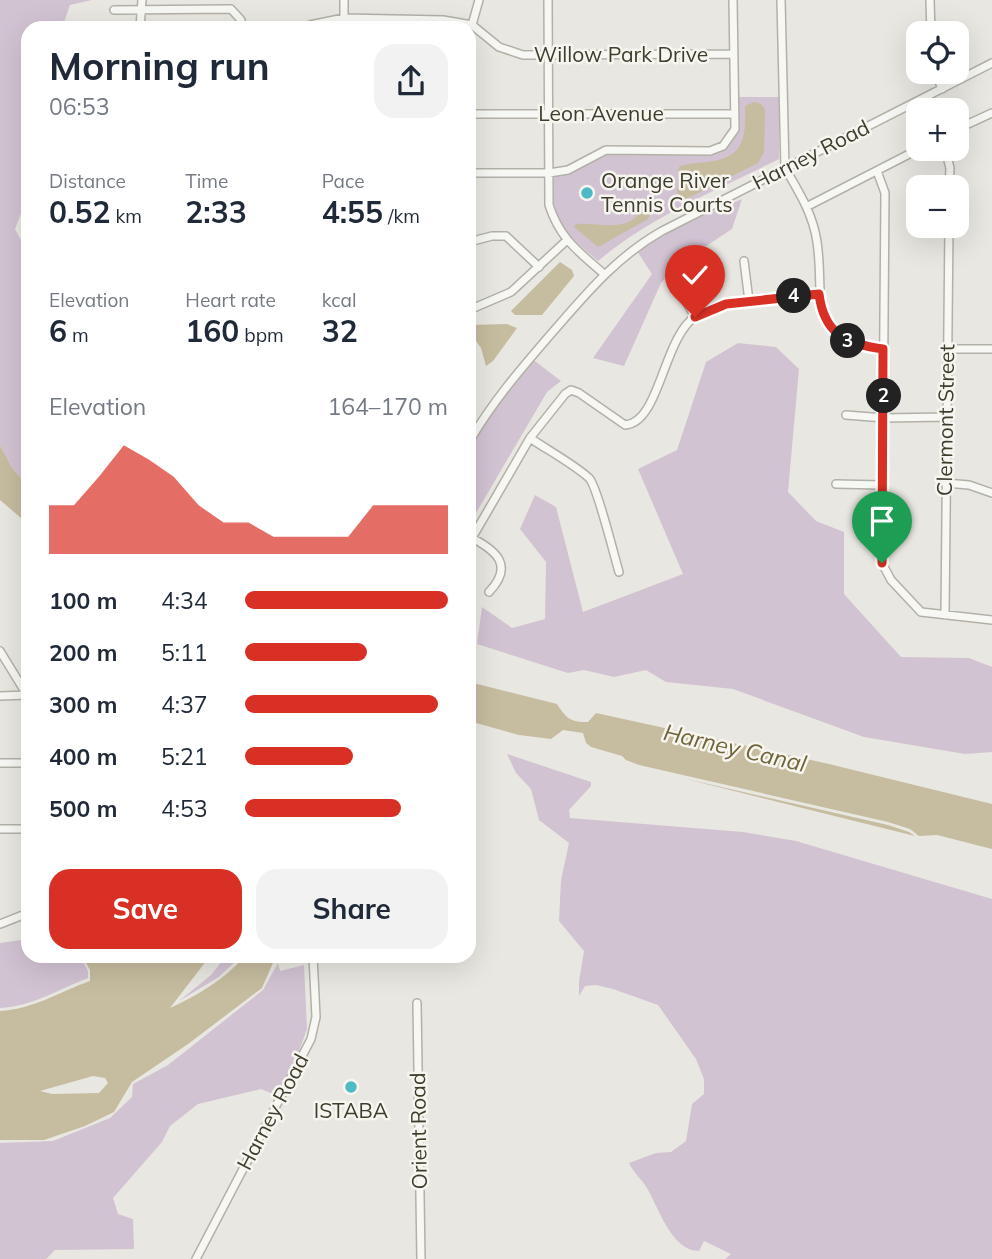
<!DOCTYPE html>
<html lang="en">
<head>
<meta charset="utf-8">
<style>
  :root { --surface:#fff; --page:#f2f2f3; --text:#1f2937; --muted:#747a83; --accent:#d93025 }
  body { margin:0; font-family:Mulish,sans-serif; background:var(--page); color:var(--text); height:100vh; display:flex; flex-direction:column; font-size:26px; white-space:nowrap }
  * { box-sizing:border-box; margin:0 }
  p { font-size:23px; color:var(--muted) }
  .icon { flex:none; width:38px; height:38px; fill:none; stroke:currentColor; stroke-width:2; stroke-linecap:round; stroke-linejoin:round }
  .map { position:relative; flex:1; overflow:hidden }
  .details { position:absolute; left:21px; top:21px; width:455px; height:942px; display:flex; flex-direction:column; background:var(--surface); border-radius:21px; box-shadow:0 7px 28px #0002 }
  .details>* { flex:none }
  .fabs { position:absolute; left:906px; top:21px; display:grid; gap:14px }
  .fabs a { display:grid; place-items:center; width:63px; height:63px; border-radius:14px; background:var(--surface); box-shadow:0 7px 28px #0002; font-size:35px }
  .pin { position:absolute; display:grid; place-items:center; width:60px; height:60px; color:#fff; margin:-72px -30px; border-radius:50% 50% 50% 0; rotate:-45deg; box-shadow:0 0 7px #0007 }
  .pin .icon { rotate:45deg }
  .km { position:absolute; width:35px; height:35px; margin:-18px; border-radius:50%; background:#222; color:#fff; font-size:19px; line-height:35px; text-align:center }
  .round { display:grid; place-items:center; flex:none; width:74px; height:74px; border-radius:21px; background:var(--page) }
  .headline { display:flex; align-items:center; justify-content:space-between; height:119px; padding:0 28px }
  h1 { font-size:38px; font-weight:700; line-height:52px }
  .stats { display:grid; grid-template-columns:repeat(3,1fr); gap:10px; height:119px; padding:7px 28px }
  .stats div { display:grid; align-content:center }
  .stats b { font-size:30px; font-weight:700 }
  .stats small { font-size:19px; font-weight:400 }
  .stats p { font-size:19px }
  .chart { height:196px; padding:14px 28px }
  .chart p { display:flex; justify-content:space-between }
  .chart svg { width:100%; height:126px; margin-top:7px; fill:var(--accent); opacity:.7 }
  .action { display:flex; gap:14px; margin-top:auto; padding:14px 28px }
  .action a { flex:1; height:80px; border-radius:21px; background:var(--accent); color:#fff; font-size:28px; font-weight:700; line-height:80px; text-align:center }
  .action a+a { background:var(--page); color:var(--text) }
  ul { padding:0 28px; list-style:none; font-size:23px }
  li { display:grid; grid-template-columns:112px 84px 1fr; align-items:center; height:52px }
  li i { height:18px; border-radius:9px; background:var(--accent) }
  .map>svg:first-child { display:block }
  .green { fill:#d2c3d2 }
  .water { fill:#c6bc9f; fill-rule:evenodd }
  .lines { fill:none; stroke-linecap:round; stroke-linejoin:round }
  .minor-casing { stroke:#b3b1a7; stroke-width:10 }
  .minor { stroke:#f7f7f4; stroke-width:7 }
  .route-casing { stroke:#fff; stroke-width:14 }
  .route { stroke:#d93025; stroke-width:9 }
  .poi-dot { fill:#4fbac4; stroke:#f6f5f0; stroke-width:2.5 }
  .labels { text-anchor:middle; stroke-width:5; stroke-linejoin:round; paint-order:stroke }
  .street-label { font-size:21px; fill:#3f3d2b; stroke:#f6f5f0 }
  .poi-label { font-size:21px; fill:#3f3d2b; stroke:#f6f5f0; text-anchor:start }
  .water-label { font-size:23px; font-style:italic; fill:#706438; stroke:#f6f5f0 }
</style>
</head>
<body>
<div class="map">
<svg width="992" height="1259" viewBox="0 0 992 1259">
  <rect width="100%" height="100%" fill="#e9e7e1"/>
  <path class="green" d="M0 0H92L70 5 62 28H28V196L15 229 28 253V486L12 468 0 445Z
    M737 97H779V159C717 190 651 216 598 261 561 229 553 225 551 175L607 152 710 153 726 149 737 128Z
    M742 199 732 229 679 264 661 283 624 366 593 358 652 274 635 248 663 232Z
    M738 343 776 347 799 369 788 492 816 521 844 532V594L901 657 969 658 992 667V752L965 754 864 737 733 689 666 682 646 670 614 677 584 670 568 673 477 644 482 607 512 628 545 619 546 562 520 529 535 495 556 507 583 612 683 574 638 469 677 450 706 362Z
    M531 358 561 381 547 392 469 525V444Z
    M507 754 591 782V786L569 810 570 818 743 832 796 841 992 899V1259H725L731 1254 704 1241 699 1251C672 1251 659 1209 648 1190 643 1180 634 1174 629 1163L656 1153 671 1152 686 1141 692 1104 704 1094V1079L696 1059 658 1005 613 989 596 985 585 986 579 996V981L584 951 559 921 561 880 569 843 539 820 531 789 516 773Z
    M28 939V956H80L88 971V978C57 990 34 1006 0 1008V943Z
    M226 956H241L219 977 179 1001 211 975Z
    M278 963 280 971 304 965 307 1029 295 1062 278 1096 261 1089 198 1104 170 1126 162 1142 113 1198 118 1214 133 1219 134 1249 55 1250 46 1259H0V1143L53 1141 110 1118 132 1097 133 1084 168 1065 263 990Z"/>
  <path class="water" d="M754 102 761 104 765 109 764 152 758 163 686 199 677 193 679 167C687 163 697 163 707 162 744 158 746 139 745 106Z
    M649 210 651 213 648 219 598 247 574 227 576 224C598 222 627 233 640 212Z
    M560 262 572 270 574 276 542 315H515L511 311Z
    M507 324 517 328 493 361 486 366 481 348 469 331V325Z
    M0 445 12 468 28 486V524L0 500Z
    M469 682 557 704C566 718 571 723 588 722L596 713 829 764 992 804V849L937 835 919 836 910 829 888 822 639 765 626 760 622 756 591 747 586 743 583 733 563 730 551 739 519 735 469 721Z
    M682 778 888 825 909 832 915 836Z
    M82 956H210L170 1008C198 995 225 979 245 956H276L262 988 188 1044 132 1082 114 1112 85 1126 44 1140H0V1011C34 1009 59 992 90 981V970ZM93 1076 105 1078 108 1083 99 1093 52 1094 40 1091Z"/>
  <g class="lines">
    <defs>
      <path id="minor" d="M344 0V18
        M548 0 549 205C560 239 578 251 604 274
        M781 0 785 168
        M930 0 931 33
        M114 10 231 9 241 20 240 28
        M310 25 344 18 443 20 472 25 499 47 523 55 733 54
        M472 25 479 0
        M140 28 142 0
        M935 72 942 89
        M469 114H733
        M957 129 992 113
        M945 149 950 168 949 187
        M785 168C799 192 813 214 817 242 826 302 802 337 883 349
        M877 171 885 193 882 563 891 580 921 612 992 620
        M469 173H549L568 170 606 150 710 151 723 146 735 129 733 0
        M808 206 919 149
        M469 242 492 236H506L539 267
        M744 261 749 301
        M686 301 695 317
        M469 310 511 292 566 241
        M947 349H992
        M846 415 884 418 946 417
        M530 438C549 451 572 463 589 478 597 486 614 555 619 572
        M469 442C493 401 520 370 551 334 585 295 616 257 662 231L992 63
        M945 483 969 485 992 493
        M836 484 881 485
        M489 592C514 566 497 551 472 538L530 438 565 394 571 390 579 393 625 425C660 423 663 337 696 316 730 295 780 298 819 294
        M945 615 949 226
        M0 651 27 695
        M0 696 27 695
        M0 763H28
        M0 829H28
        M0 924 28 913
        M417 1003 421 1259
        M196 1259 311 1039 316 1017 313 956"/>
    </defs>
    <use href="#minor" class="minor-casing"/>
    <use href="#minor" class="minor"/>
  </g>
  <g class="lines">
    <defs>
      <path id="route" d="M695 317 726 304 819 294C824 334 846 344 883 349L882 563"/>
    </defs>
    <use href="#route" class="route-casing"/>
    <use href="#route" class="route"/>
  </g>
  <g class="poi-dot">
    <circle cx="587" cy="193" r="7"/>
    <circle cx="351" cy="1087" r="7"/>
  </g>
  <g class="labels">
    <g class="street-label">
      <text x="621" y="62">Willow Park Drive</text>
      <text x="601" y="121">Leon Avenue</text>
      <text transform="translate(811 155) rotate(-27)" y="7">Harney Road</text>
      <text transform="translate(946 420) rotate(-89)" y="7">Clermont Street</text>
      <text transform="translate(273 1112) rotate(-62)" y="7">Harney Road</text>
      <text transform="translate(419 1131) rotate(-91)" y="7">Orient Road</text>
    </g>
    <g class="poi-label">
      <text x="601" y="188">Orange River<tspan x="601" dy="24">Tennis Courts</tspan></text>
      <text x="351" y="1118" text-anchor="middle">ISTABA</text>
    </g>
    <g class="water-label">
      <text transform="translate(735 748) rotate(13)" y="8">Harney Canal</text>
    </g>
  </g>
</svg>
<div class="fabs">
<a><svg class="icon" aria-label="locate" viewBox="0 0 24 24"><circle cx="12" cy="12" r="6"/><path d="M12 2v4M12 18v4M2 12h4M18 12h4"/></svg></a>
<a>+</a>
<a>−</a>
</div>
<div class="pin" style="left:882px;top:563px;background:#1e9e55"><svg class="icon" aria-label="arrive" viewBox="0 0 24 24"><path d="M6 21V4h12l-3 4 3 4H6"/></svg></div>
<div class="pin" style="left:695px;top:317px;background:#d93025"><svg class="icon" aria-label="check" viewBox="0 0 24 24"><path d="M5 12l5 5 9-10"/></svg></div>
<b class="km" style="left:884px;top:396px">2</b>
<b class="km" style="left:848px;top:341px">3</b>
<b class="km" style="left:794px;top:296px">4</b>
<section class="details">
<div class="headline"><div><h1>Morning run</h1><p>06:53</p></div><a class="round"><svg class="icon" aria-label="share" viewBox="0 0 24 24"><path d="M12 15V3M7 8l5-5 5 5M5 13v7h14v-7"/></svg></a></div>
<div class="stats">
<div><p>Distance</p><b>0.52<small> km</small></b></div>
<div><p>Time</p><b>2:33</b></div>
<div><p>Pace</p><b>4:55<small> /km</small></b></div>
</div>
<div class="stats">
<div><p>Elevation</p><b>6<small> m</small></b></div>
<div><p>Heart rate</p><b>160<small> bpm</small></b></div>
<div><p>kcal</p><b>32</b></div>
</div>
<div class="chart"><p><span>Elevation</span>164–170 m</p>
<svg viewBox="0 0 160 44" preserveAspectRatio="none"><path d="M0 44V27L10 27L20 17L30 6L40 11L50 17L60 27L70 33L80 33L90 38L100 38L110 38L120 38L130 27L140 27L150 27L160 27V44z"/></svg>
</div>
<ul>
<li><b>100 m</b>4:34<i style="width:100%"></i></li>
<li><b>200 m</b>5:11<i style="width:60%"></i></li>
<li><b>300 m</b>4:37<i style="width:95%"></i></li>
<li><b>400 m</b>5:21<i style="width:53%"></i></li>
<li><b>500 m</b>4:53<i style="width:77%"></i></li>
</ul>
<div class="action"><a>Save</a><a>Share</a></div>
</section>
</div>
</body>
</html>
